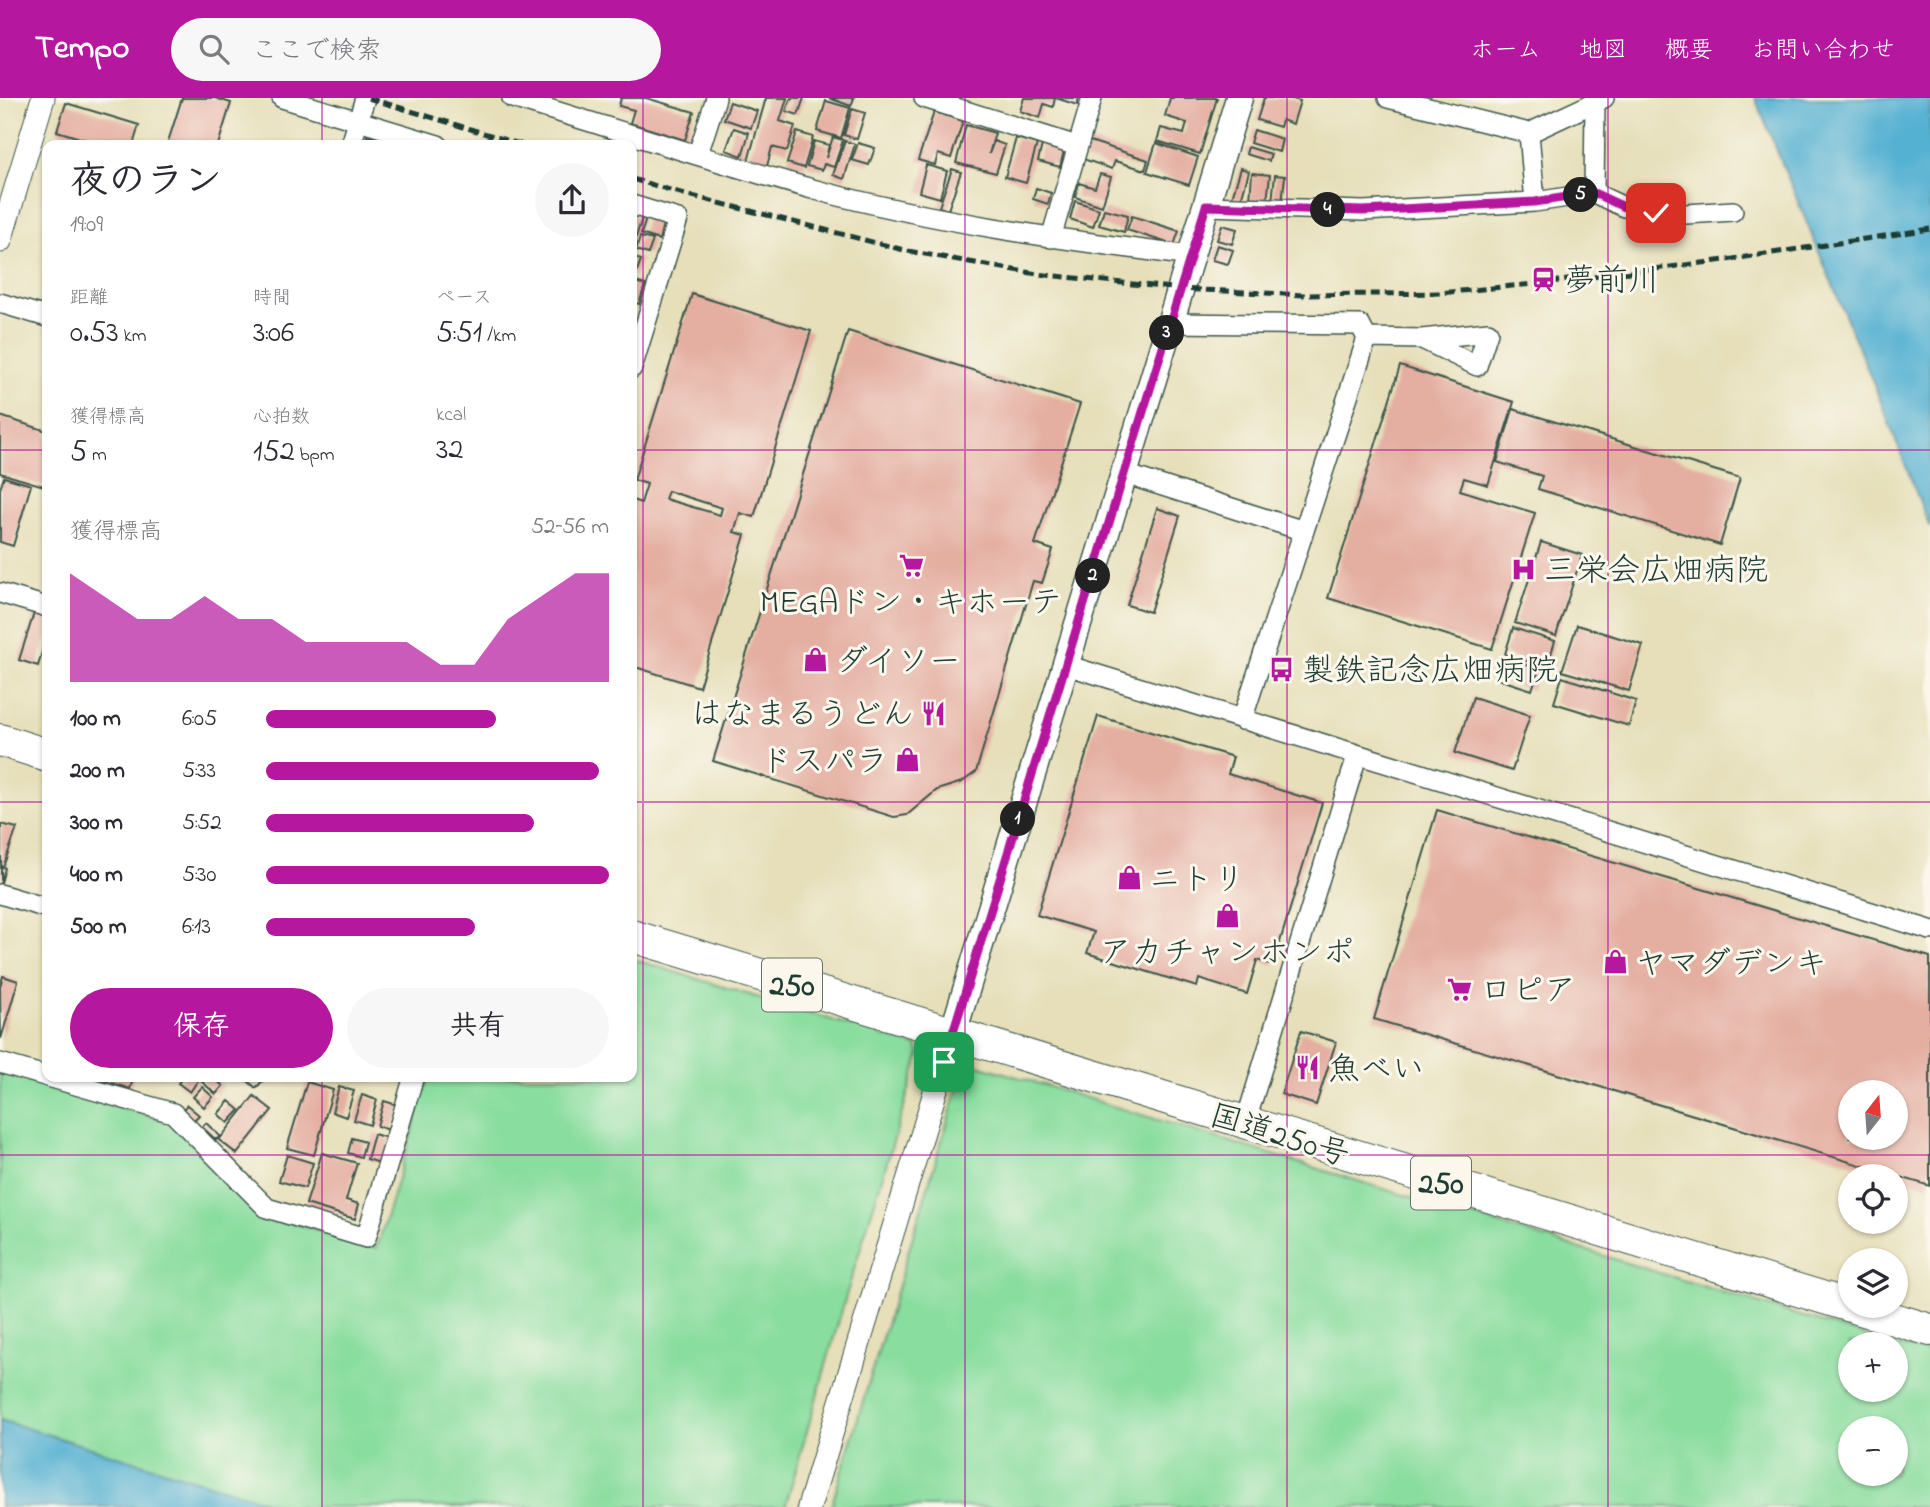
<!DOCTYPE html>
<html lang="ja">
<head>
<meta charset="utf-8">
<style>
  :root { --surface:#fff; --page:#f7f7f7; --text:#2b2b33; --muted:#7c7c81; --accent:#b5179e }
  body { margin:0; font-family:"Indie Flower","Klee One",sans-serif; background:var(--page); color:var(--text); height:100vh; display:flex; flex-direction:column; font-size:26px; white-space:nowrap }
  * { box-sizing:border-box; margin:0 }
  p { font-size:23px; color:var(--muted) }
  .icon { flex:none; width:38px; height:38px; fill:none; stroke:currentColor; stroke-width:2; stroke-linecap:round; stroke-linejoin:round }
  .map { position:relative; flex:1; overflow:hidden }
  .details { position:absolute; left:42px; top:42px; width:595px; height:942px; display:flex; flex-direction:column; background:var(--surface); border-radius:14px; box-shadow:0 2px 5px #0004 }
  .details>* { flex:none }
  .needle { width:46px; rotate:17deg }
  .buttons { position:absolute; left:1838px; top:982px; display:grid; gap:14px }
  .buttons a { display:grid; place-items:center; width:70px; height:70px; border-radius:50%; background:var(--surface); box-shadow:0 2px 5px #0004; font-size:35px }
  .pin { position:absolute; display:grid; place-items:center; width:60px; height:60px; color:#fff; margin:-30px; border-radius:14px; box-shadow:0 4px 10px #0006 }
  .km { position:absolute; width:35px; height:35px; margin:-18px; border-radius:50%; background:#222; color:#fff; font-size:19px; line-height:35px; text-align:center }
  .round { display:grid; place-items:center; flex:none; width:74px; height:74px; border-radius:37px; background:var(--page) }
  .summary { display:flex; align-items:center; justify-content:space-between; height:119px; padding:0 28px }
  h1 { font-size:38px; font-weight:600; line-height:52px }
  .figures { display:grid; grid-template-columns:repeat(3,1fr); gap:10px; height:119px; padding:7px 28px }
  .figures div { display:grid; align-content:center }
  .figures b { font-size:30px; font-weight:600 }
  .figures small { font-size:19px; font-weight:400 }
  .figures p { font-size:19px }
  .chart { height:196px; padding:14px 28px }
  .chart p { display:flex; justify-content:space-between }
  .chart svg { width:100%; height:126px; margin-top:7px; fill:var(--accent); opacity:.7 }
  .primary-button { display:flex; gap:14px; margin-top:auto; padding:14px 28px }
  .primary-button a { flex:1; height:80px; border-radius:42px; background:var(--accent); color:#fff; font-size:28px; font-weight:600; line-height:80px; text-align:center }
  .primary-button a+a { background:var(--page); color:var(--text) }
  ul { padding:0 28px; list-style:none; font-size:23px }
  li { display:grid; grid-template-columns:112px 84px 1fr; align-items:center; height:52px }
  li i { height:18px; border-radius:9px; background:var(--accent) }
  header { display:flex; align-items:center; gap:42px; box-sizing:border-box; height:98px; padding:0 35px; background:var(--accent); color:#fff }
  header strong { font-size:33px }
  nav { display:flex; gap:38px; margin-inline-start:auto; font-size:24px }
  .search { width:490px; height:63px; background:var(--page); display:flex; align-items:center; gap:18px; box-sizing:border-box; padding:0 24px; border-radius:38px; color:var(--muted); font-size:26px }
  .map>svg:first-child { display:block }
  .green { fill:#89dd9f; stroke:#548d6a; stroke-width:2; fill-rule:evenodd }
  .water { fill:#54b1d2; stroke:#3a7783; stroke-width:2 }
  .building { fill:#e4aea1; fill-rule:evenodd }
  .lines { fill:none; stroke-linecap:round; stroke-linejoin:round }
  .minor-casing { stroke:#3d5548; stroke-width:22 }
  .tertiary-casing { stroke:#3d5548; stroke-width:25 }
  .secondary-casing { stroke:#3d5548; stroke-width:29 }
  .trunk-casing { stroke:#3d5548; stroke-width:34 }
  .minor { stroke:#fff; stroke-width:19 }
  .tertiary { stroke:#fff; stroke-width:23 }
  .secondary { stroke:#fff; stroke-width:26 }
  .trunk { stroke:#fff; stroke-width:32 }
  .rail { stroke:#1f3d34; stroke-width:5; stroke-dasharray:10 5; stroke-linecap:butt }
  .route-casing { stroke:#fff; stroke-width:14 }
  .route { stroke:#b5179e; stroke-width:9 }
  .grid { fill:none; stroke:#b5179e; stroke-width:2; stroke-opacity:0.55 }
  .labels { text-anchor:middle; stroke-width:6; stroke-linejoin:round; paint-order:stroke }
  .shield { fill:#fbf7ec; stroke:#61756b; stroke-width:2 }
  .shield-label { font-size:30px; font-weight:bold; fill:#1f3d34 }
  .poi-label { font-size:32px; fill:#1f3d34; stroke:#fbf7ec; text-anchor:start }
  .street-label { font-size:32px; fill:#1f3d34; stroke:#fbf7ec }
</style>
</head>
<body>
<header>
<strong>Tempo</strong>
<div class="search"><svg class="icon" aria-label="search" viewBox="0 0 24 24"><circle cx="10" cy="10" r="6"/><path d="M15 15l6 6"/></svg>ここで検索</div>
<nav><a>ホーム</a><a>地図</a><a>概要</a><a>お問い合わせ</a></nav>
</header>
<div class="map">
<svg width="1930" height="1409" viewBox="0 0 1930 1409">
  <rect width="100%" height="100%" fill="#fbf7ec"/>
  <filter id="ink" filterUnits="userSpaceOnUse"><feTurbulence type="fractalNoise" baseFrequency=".0143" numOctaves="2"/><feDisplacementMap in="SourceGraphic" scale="14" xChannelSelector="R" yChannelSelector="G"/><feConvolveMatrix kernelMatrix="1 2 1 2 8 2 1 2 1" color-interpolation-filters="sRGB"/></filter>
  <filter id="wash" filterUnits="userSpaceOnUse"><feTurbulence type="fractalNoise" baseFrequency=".00686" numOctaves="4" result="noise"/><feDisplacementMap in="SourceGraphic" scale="28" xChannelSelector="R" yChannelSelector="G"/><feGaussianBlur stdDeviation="1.57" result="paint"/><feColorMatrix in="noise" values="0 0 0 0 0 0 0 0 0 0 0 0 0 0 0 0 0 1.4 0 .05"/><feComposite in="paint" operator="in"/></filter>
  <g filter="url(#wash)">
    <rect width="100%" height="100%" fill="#e6dfba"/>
    <path class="green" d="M632 861 917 948 920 956 848 1191 785 1409H284L0 1322V974L174 1025 263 1115 377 1150 429 978H632Z
      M978 967 1892 1246H1850V1292H1895V1247L1930 1254V1409H831L962 976ZM1895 1330V1376H1850V1330Z"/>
    <path class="water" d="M1755 0H1930V430L1873 284Z
      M0 1322 284 1409H0Z"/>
    <g id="blocks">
      <path class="building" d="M182 0H215L231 5 218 47H167Z
        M621 0H646L694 14 685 42 630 25 634 12 619 8Z
        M766 0H787L780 23 795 28 787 53 772 49 767 68 748 63Z
        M791 0H804L798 17 786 13Z
        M829 0H854L851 8Z
        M1024 0H1055L1053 9 1044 6 1040 20 1020 13Z
        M1056 0H1079L1077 7Z
        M1170 0H1217L1200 56 1157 43 1161 30 1184 36 1187 25 1165 18Z
        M1264 0H1289L1300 3 1293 26 1282 22 1280 29 1257 22Z
        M826 3 850 10 841 40 817 33Z
        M730 4 757 13 751 30 724 21Z
        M66 5 139 27 133 47H103L57 33Z
        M852 11 865 15 857 41 844 37Z
        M934 14 963 23 951 60 938 56 935 67 918 62Z
        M966 27 995 35 989 56 994 43 1005 47 996 75 956 65Z
        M734 30 749 35 742 58 726 52Z
        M1254 32 1282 41 1279 54 1250 45Z
        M797 34 813 39 804 70 787 65Z
        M367 38 389 44 388 47H364Z
        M833 39 843 42 834 69 824 66 822 72 807 68 814 43 829 47 826 60Z
        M1016 40 1037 46 1026 85 1005 79Z
        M845 43 855 46 844 81 833 77Z
        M1090 43 1148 62 1145 72 1115 63 1112 71 1083 61Z
        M858 45 875 50 869 67 852 62Z
        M1156 45 1198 59 1189 87 1147 74Z
        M1042 47 1064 53 1060 69 1038 63Z
        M1248 49 1271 56 1269 63 1246 56Z
        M926 67 947 73 940 100 919 94Z
        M1241 70 1249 73 1241 102 1232 99Z
        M952 71 961 74 948 112 939 109Z
        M1252 75 1270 77 1267 104 1250 102Z
        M1100 76 1111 79 1102 108 1075 99 1079 85 1095 90Z
        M1275 77 1285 78 1282 105 1272 103Z
        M1036 90 1051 95 1048 106 1033 101Z
        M1075 103 1099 111 1093 129 1070 121Z
        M1104 111 1128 117 1124 134 1099 127Z
        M632 116 642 120 632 152Z
        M1132 118 1179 133 1174 147 1127 132Z
        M646 121 663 126 659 142 641 136Z
        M1222 127 1237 131 1232 146 1217 142Z
        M640 139 653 142 648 156 636 152Z
        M1217 147 1233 152 1228 166 1212 162Z
        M632 159 641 162 635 178 632 177Z
        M632 183 645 187 639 206 632 204Z
        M692 196 811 233 754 419 740 415 734 434 745 437 699 589 632 568V402L641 405 647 386 634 382ZM668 393 722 410 720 417 665 401Z
        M848 233 1080 306 1035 446 1053 452 1042 485 1033 483 976 674 962 684 937 692 907 717 894 719 713 663Z
        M1400 268 1514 304 1488 387 1464 380 1460 392 1535 415 1492 551 1328 500Z
        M1513 311 1740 380 1720 447 1538 391 1542 378 1497 364Z
        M0 318 47 333V389L0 375Z
        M4 379 31 387 13 448 0 444V391Z
        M1157 410 1180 418 1150 514 1127 507Z
        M1541 444 1582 457 1556 538 1515 525Z
        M34 515 47 519V537L38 568 19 562Z
        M1577 527 1643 547 1629 593 1562 573Z
        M1513 530 1555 543 1547 569 1505 556Z
        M1505 560 1539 571 1532 592 1498 581Z
        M1562 579 1636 603 1629 628 1554 605Z
        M1473 599 1530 617 1512 673 1455 655Z
        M1098 618 1233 659 1228 676 1322 705 1273 867 1257 862 1247 896 1199 881 1197 889 1087 855 1094 834 1037 817Z
        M1437 712 1930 859V1088L1374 921ZM1850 994H1895V1040H1850Z
        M1 726 17 730 3 769 5 770 1 785Z
        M3 878 18 883 1 941 0 888Z
        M1301 933 1336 944 1316 1007 1281 996Z
        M90 978H134L130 991Z
        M184 978H201L190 994 178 985Z
        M207 978H212L223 988 216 996 202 984Z
        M242 978H267L256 990Z
        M307 984 333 992 314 1057 287 1050Z
        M202 989 213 999 204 1009 193 999Z
        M339 989 354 993 346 1019 332 1014Z
        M362 997 377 1002 370 1027 354 1022Z
        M254 998 272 1012 237 1056 219 1042Z
        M229 1003 240 1012 228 1025 218 1016Z
        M384 1003 400 1008 392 1033 377 1028Z
        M187 1007 199 1017 193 1023 182 1012Z
        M206 1025 220 1038 216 1042 202 1029Z
        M374 1036 390 1041 383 1066 367 1061Z
        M352 1040 365 1044 361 1059 348 1055Z
        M322 1055 357 1065 346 1102 359 1106 355 1121 306 1106Z
        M287 1057 313 1065 305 1090 279 1083Z"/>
    </g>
  </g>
  <g filter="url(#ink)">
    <use href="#blocks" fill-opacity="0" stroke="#3d5548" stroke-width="2"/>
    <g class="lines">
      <defs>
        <path id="minor" d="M282 0 438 47
          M512 0C613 30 714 64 816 92 939 125 1065 142 1191 158
          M924 0 1077 48
          M1388 0 1529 35 1604 0
          M351 47 365 0
          M698 56 716 0
          M1594 95 1595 5
          M1535 104 1594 95 1624 109 1656 115 1686 116 1733 113
          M632 107 678 121 632 270
          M1206 108 1363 113 1535 104 1529 35
          M1051 140 1092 0
          M0 205 47 219
          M1171 225 1360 227 1367 240 1242 622
          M1367 240 1422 241 1477 268 1488 234 1422 241
          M1125 376 1304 433
          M0 495 47 509
          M1066 567 1930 832
          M0 796 47 810
          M0 965 173 1015 267 1110 366 1140 414 978
          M1245 1026 1357 658"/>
        <path id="tertiary" d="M0 143 43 0
          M809 1409 953 935"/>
        <path id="secondary" d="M953 935 1239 0"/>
        <path id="trunk" d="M0 642 47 657
          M632 838 1930 1232"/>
      </defs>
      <use href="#minor" class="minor-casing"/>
      <use href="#tertiary" class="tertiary-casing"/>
      <use href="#secondary" class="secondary-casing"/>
      <use href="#trunk" class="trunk-casing"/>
      <use href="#minor" class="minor"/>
      <use href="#tertiary" class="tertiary"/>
      <use href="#secondary" class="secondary"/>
      <use href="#trunk" class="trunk"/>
      <path class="rail" d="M368 0 523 47
        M632 81 684 96 908 153 1037 176 1181 191 1307 197 1440 195 1544 185 1733 161 1930 131"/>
    </g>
  </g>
  <g class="lines" filter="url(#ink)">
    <defs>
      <path id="route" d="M944 964 1206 108 1363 113 1535 104 1594 95 1624 109 1656 115"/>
    </defs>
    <use href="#route" class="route-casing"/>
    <use href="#route" class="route"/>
  </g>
  <path class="grid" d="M322 0V47M643 0V1409M965 0V1409M1287 0V1409M1608 0V1409M0 352H47M632 352H1930M0 704H47M632 704H1930M322 978V1409M0 1057H1930"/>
  <defs>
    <symbol id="station-bare" viewBox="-9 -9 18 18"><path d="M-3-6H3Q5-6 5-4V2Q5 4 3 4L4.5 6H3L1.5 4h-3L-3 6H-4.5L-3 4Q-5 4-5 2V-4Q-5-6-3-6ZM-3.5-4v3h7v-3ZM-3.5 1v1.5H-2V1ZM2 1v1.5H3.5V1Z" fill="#b5179e" stroke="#fbf7ec" stroke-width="2.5" paint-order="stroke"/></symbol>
    <symbol id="supermarket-bare" viewBox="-9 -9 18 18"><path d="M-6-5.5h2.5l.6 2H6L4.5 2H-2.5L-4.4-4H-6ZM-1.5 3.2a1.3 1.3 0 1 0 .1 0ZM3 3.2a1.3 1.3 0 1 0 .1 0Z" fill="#b5179e" stroke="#fbf7ec" stroke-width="2.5" paint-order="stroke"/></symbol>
    <symbol id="hospital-bare" viewBox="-9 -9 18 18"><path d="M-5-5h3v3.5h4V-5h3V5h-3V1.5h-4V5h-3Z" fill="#b5179e" stroke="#fbf7ec" stroke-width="2.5" paint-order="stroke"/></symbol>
    <symbol id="shop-bare" viewBox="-9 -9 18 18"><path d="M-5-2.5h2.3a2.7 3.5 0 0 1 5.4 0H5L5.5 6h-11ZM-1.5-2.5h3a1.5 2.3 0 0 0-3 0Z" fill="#b5179e" stroke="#fbf7ec" stroke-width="2.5" paint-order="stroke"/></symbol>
    <symbol id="bus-bare" viewBox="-9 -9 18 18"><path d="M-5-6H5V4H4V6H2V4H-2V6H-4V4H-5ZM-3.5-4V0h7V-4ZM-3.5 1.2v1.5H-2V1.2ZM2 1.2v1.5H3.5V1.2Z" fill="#b5179e" stroke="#fbf7ec" stroke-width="2.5" paint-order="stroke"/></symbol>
    <symbol id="restaurant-bare" viewBox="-9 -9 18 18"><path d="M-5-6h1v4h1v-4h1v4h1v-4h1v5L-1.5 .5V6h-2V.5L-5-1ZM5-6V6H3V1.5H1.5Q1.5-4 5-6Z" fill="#b5179e" stroke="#fbf7ec" stroke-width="2.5" paint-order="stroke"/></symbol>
  </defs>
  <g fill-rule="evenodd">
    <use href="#station-bare" x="1526" y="164" width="35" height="35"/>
    <use href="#supermarket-bare" x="894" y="450" width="35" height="35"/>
    <use href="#hospital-bare" x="1506" y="454" width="35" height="35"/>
    <use href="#shop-bare" x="798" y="544" width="35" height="35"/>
    <use href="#bus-bare" x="1264" y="554" width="35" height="35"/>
    <use href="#restaurant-bare" x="916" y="598" width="35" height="35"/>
    <use href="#shop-bare" x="890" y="644" width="35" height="35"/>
    <use href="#shop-bare" x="1112" y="762" width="35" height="35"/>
    <use href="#shop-bare" x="1210" y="800" width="35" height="35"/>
    <use href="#shop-bare" x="1598" y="846" width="35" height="35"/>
    <use href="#supermarket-bare" x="1442" y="874" width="35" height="35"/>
    <use href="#restaurant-bare" x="1290" y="952" width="35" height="35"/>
  </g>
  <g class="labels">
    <g class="shield">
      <rect x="762" y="860.5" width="60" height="53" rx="5"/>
      <rect x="1411" y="1058.5" width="60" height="53" rx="5"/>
    </g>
    <g class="shield-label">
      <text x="792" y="897">250</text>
      <text x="1441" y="1095">250</text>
    </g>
    <g class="poi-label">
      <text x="1564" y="192">夢前川</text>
      <text x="1544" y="482">三栄会広畑病院</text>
      <text x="911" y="514" text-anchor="middle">MEGAドン・キホーテ</text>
      <text x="836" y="573">ダイソー</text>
      <text x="1302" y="582">製鉄記念広畑病院</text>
      <text x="914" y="626" text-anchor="end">はなまるうどん</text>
      <text x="888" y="673" text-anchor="end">ドスパラ</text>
      <text x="1149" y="791">ニトリ</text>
      <text x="1227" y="864" text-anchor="middle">アカチャンホンポ</text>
      <text x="1635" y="875">ヤマダデンキ</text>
      <text x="1480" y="902">ロピア</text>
      <text x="1328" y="981">魚べい</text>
    </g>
    <g class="street-label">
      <text transform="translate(1280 1036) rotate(17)" y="11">国道250号</text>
    </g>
  </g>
</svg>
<div class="buttons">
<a><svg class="needle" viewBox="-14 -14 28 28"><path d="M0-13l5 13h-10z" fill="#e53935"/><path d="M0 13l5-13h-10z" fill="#7c7c81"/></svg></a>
<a><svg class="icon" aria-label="locate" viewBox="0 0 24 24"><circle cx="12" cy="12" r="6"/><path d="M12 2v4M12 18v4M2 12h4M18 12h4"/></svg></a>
<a><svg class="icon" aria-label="layers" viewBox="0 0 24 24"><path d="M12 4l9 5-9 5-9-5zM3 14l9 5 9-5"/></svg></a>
<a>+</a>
<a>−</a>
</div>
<div class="pin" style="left:944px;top:964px;background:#1e9e55"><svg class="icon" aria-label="arrive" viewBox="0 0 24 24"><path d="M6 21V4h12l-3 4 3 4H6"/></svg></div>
<div class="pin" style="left:1656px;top:115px;background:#d93025"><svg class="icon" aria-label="check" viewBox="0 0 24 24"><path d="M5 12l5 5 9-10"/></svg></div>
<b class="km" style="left:1018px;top:721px">1</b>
<b class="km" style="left:1093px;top:478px">2</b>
<b class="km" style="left:1167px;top:235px">3</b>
<b class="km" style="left:1328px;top:112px">4</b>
<b class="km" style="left:1581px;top:97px">5</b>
<section class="details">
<div class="summary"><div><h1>夜のラン</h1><p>19:09</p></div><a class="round"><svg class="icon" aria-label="share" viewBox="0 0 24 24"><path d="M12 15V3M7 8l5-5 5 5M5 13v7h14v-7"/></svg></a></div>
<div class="figures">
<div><p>距離</p><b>0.53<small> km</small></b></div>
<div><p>時間</p><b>3:06</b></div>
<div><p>ペース</p><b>5:51<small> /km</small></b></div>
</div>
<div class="figures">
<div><p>獲得標高</p><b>5<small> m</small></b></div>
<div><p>心拍数</p><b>152<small> bpm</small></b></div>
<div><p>kcal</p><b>32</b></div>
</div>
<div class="chart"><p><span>獲得標高</span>52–56 m</p>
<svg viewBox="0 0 160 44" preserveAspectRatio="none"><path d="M0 44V6L10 14L20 22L30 22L40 14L50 22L60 22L70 30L80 30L90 30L100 30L110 38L120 38L130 22L140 14L150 6L160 6V44z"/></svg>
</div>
<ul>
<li><b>100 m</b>6:05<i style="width:67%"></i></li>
<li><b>200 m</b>5:33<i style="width:97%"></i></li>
<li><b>300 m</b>5:52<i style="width:78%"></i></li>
<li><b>400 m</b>5:30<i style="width:100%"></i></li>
<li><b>500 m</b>6:13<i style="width:61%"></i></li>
</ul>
<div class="primary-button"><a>保存</a><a>共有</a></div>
</section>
</div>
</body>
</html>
